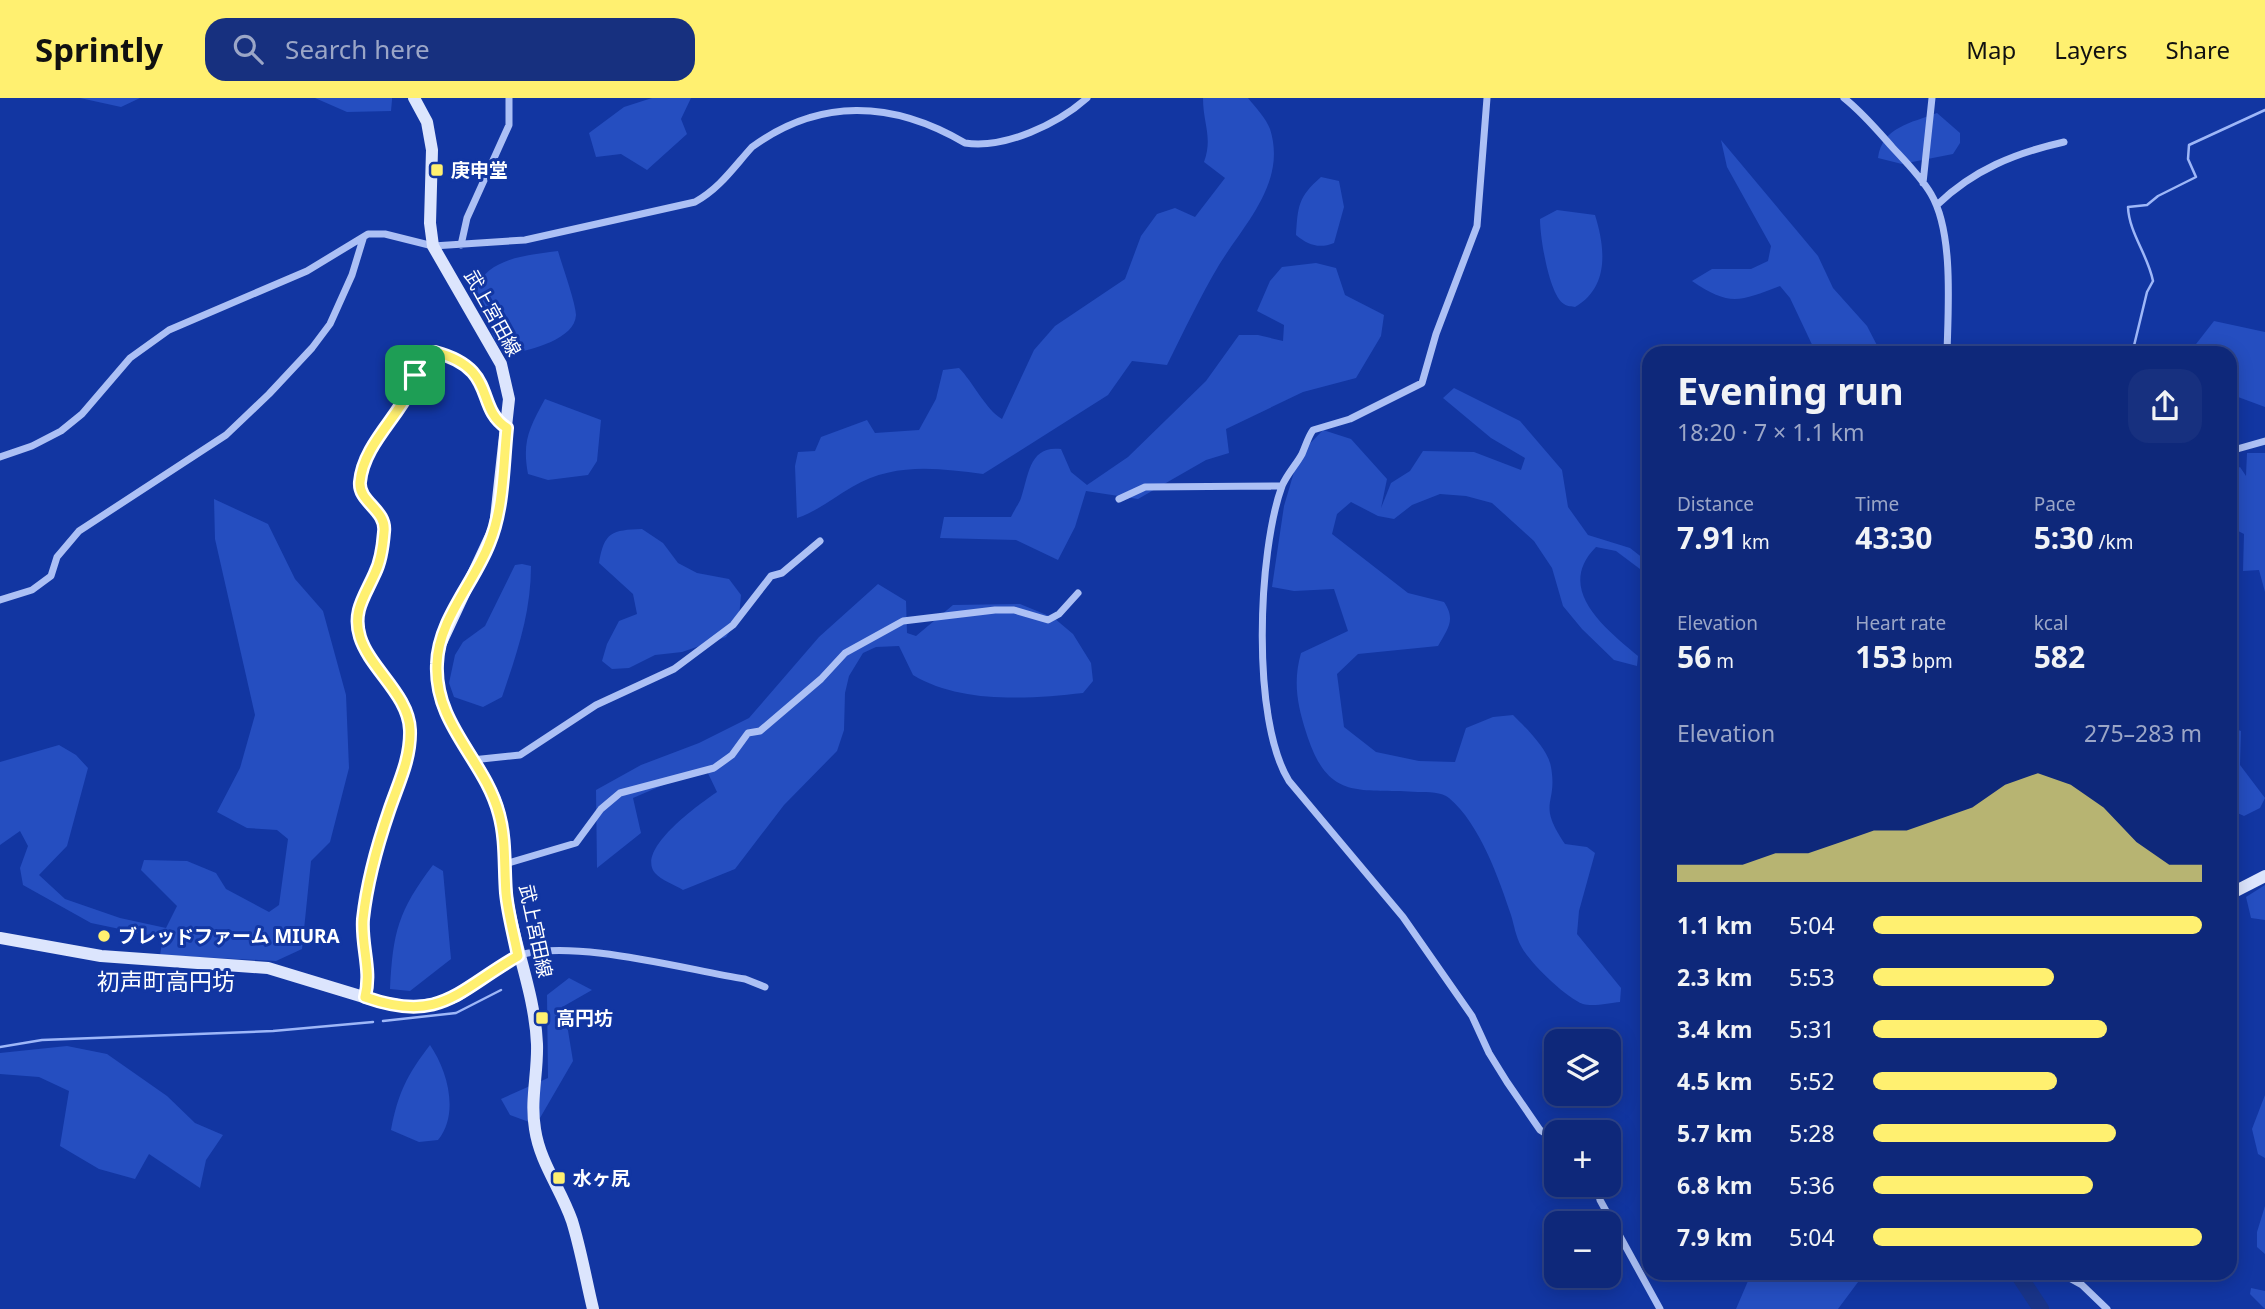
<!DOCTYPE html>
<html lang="en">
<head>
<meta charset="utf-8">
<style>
  :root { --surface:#0e287a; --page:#17307f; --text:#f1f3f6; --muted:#9ba6c7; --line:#2e448b; --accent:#fff070 }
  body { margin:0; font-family:"Noto Sans","Noto Sans JP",sans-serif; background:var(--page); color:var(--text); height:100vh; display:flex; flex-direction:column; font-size:26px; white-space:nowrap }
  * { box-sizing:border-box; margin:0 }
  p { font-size:23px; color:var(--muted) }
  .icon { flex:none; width:38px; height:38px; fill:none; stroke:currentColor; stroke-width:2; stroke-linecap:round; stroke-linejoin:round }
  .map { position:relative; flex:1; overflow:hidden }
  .details { position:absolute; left:1642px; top:248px; width:595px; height:934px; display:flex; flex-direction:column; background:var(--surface); border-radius:21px; box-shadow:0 4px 18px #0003,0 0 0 2px var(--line) }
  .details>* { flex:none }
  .tools { position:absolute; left:1544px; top:931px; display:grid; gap:14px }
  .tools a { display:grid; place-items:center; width:77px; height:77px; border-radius:14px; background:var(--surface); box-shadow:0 4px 18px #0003,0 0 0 2px var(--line); font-size:35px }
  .pin { position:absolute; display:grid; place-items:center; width:60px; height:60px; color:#fff; margin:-30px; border-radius:14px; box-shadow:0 4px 10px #0006 }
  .round { display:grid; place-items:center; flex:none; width:74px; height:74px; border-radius:21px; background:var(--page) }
  .summary { display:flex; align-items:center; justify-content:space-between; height:119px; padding:0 35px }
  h1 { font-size:38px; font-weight:700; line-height:52px }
  .metrics { display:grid; grid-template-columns:repeat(3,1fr); gap:10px; height:119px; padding:7px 35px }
  .metrics div { display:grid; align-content:center }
  .metrics b { font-size:30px; font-weight:700 }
  .metrics small { font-size:19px; font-weight:400 }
  .metrics p { font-size:19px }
  .chart { height:196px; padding:14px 35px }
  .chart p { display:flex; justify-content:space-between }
  .chart svg { width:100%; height:126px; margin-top:7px; fill:var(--accent); opacity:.7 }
  ul { padding:0 35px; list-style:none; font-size:23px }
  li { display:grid; grid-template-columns:112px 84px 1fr; align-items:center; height:52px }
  li i { height:18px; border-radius:9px; background:var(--accent) }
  header { display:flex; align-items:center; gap:42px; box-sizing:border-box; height:98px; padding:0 35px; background:var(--accent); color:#111 }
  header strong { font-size:33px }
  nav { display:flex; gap:38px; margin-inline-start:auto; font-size:24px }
  .search { width:490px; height:63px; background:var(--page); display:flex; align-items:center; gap:18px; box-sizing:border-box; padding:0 24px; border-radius:21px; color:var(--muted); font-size:26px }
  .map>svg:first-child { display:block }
  .green { fill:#254ec0 }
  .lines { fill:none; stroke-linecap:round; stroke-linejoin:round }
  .stream { stroke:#9eb7f8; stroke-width:2.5 }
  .river { stroke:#193488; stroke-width:16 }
  .street { stroke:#acc0f5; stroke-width:7 }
  .secondary { stroke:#dce5fd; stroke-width:12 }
  .route-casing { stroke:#fff; stroke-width:14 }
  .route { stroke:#fff070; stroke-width:9 }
  .poi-dot { fill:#fff070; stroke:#1236a2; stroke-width:2.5 }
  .labels { text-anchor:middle; stroke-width:6; stroke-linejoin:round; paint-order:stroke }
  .poi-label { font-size:19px; font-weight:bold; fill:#fff; stroke:#1236a2; text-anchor:start }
  .street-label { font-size:19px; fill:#fff; stroke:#1236a2 }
  .quarter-label { font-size:23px; fill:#fff; stroke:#1236a2 }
</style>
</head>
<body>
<header>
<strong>Sprintly</strong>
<div class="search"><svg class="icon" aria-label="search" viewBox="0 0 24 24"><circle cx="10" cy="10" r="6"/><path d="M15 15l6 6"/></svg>Search here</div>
<nav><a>Map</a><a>Layers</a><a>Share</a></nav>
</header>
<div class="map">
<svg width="2265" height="1211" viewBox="0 0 2265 1211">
  <rect width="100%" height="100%" fill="#1236a2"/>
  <path class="green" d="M80 0H140L121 9Z
    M315 0H392V2L391 13 347 14Z
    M652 0H691L681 21 687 36 647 72 621 56 596 59 589 35 624 9Z
    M1203 0H1248C1255 9 1266 20 1270 31 1287 84 1245 125 1219 167 1200 199 1184 233 1167 267L1132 263 1108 297 983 376C938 370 894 364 852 389 833 400 818 413 797 420L795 368 798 354 815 353 821 339 867 322 875 335 919 332 936 301 943 272 959 270C973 284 986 312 1002 321L1034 252 1055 228 1125 181 1141 138 1157 116 1175 110 1195 119 1225 80 1204 64C1213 39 1203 26 1203 0Z
    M1937 15 1960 35V45L1953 56 1902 66 1878 60C1882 29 1911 25 1937 15Z
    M1721 42 1818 158 1833 190 1867 228 1881 255H1816L1790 200 1780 188C1740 203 1730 209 1692 183L1712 171H1751L1768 163 1771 148 1727 69Z
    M1321 79 1339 83 1344 109 1334 145C1319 151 1308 147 1296 137 1298 108 1298 99 1321 79Z
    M1557 112 1595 117C1605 149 1610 189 1575 209 1572 208 1568 209 1564 206 1549 197 1540 139 1540 121Z
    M558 153C562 167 576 206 576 217 575 241 531 252 513 255L496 245 475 192C487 160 527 157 558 153Z
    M1316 165 1336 170 1345 197 1384 217 1381 238 1356 280 1303 294 1226 331 1229 355 1206 362 1138 401 1086 393 1075 429 1058 462 1016 442 940 440 944 419H1011C1014 412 1019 406 1021 400 1029 377 1029 347 1061 351L1071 374 1087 387 1128 359 1206 283 1239 237H1258L1283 243 1284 227 1257 213 1270 183 1282 169Z
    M2214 223 2265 234V309L2230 296V256L2189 255Z
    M1454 290 1520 323 1562 372 1568 409 1588 437 1630 450 1648 464V477L1616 453 1596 449C1554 491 1606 531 1638 558L1637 568 1614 562 1582 531 1563 508 1552 470 1534 443 1492 405 1466 398 1440 396 1412 407 1394 421 1378 418 1351 404 1337 416 1332 436 1408 495 1444 504C1456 522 1448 530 1438 548L1358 556 1337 576 1344 629 1376 654 1419 663 1455 664 1466 630 1493 619 1513 617C1526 630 1548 651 1551 669 1558 708 1536 703 1565 746L1587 749 1595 755 1579 813 1577 836 1621 890 1620 904C1610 905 1593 909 1583 906 1566 900 1529 864 1521 848 1516 839 1514 827 1511 817 1499 781 1480 726 1449 700 1442 694 1428 694 1418 694 1357 690 1328 704 1306 634 1297 606 1293 583 1301 555L1348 533 1334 491 1294 493 1272 489 1284 408 1299 357 1323 332 1351 341 1387 381 1381 410 1391 385 1410 373 1423 353 1474 354 1521 372 1525 360 1491 340 1443 300Z
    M545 301 601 322 597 363 588 377 548 382 528 376C522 344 529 330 545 301Z
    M2247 355H2265V494L2259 472 2243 473 2244 436 2230 429V398L2232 396 2230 374 2240 369 2246 378Z
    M214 401 268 426 295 481 323 513 346 597 349 670 330 744 311 763 302 851 276 863 160 857 163 840 91 825 23 787 20 770 28 748 20 733 0 747V664L59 647 76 657 88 670 67 748 39 777 65 801 120 820 166 830 177 808 141 772 144 762 187 763 216 775 226 791 269 814 279 807 288 741 277 732 247 730 217 714 240 670 255 617 215 441Z
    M642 431 663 445 678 465 697 475 729 481 741 497 739 519 726 539 682 554 655 557 629 570 612 571 602 563 607 546 619 523 637 516 633 496 599 465C604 434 612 432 642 431Z
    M522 466 531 468C531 515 517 555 502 599L483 609 454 599 449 585 455 557 463 544 485 528 515 467Z
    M878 486 906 503 907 535 916 538 953 507 1020 506 1054 520 1073 536 1091 565 1093 583 1083 595C1029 601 961 606 913 577L899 548 876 549 863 555 849 578 845 595 844 632 837 653 784 707 735 771 683 792C675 787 661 782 655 775 635 751 701 705 717 694L705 669 633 700 641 735 597 770 596 692 641 667 699 645 749 620 819 539Z
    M2230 629 2241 633 2240 667 2265 700 2260 710 2244 718 2233 713 2230 716Z
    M433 767 443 773 451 861 410 893 390 891C393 834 398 813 433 767Z
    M2265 787V822L2251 820 2246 799Z
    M569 880 592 892 564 908 573 963 540 1020 529 1024 510 1017 501 1001 548 980 547 897Z
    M430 947C447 972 460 1015 438 1042L419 1044 391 1032C398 995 407 977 430 947Z
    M67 948 107 956 167 998 195 1025 223 1037 206 1062 200 1090 149 1056 135 1081 99 1071 60 1048 69 993 39 979 0 976V955Z
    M2265 997V1060L2258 1056 2252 1031Z
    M2265 1108V1156L2257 1149V1134Z
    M1751 1176H1864L1838 1211H1736Z
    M2251 1190 2265 1193V1211L2250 1196Z"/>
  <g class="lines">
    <path class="stream" d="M2132 256 2147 194 2153 183C2148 157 2129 135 2128 109L2147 107 2158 98 2196 79 2188 61 2189 47 2265 12
      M383 923 456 915 501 892
      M0 949 42 942 273 933 373 924"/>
    <path class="river" d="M2018 1176 2041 1211"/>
    <path class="street" d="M1487 0 1477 128 1436 236 1422 285 1350 321 1313 332C1308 339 1306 347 1302 356 1296 367 1287 376 1282 388 1258 454 1251 622 1289 683L1403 819 1472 918 1489 955 1507 984 1540 1032 1556 1042
      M1844 0C1863 15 1877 32 1893 50 1906 64 1921 79 1931 96 1954 135 1948 211 1947 256
      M1923 85 1932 0
      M1937 107C1973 72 2015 55 2064 44
      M461 147 467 120 509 27V0
      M2230 353 2265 343
      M0 359 32 348 61 333 82 316 130 260 169 232 307 173 368 136H385L433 148 525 142 695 104C720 90 733 70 752 49 819 0 892 2 965 45 1005 51 1058 26 1087 0
      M1119 401 1145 389 1282 388
      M0 502 32 492 51 478 57 459 79 433 226 337 269 296 312 250 330 226 352 177 363 141
      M472 662 520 657 596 607 674 571 733 527 771 478 782 475 820 443
      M505 766 576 745 601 711 620 695 714 670 732 657 748 635 760 633 821 581 845 555 903 523 995 512H1014L1048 522 1059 516 1078 495
      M519 857C576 841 683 871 745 881L765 889
      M365 899C372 872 361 848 363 821 367 783 377 748 389 713 398 686 412 660 410 631 408 596 365 565 357 528 352 502 378 475 382 449 389 405 363 415 359 388 356 367 390 322 402 304 410 290 415 253 434 254 488 255 479 312 506 330
      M1597 1087 1600 1102 1660 1211
      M2062 1176 2082 1187 2107 1211"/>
    <path class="secondary" d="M414 0 427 24 432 52 430 125 433 148 501 266 509 301 495 429 440 547C424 615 473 646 495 702 508 735 502 771 508 806 516 853 535 898 537 946 538 975 530 1002 535 1031 540 1065 561 1091 572 1123 581 1152 586 1182 593 1211
      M2230 796 2265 778
      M0 840 101 858 268 870 380 904 409 909 435 906 457 898 518 857"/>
  </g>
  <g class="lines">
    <defs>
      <path id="route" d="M435 254C499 271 474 309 507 330 503 368 504 410 489 446 474 485 438 522 437 566 434 627 485 662 499 716 506 741 504 769 506 795 508 816 514 837 518 858 458 892 441 926 365 899 372 872 361 848 363 821 367 784 377 748 389 713 398 686 411 661 410 632 409 597 370 571 360 539 352 513 365 498 375 475 381 463 383 447 384 434 387 412 358 404 360 384 363 349 395 322 410 292 414 282 416 271 419 261Z"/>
    </defs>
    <use href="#route" class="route-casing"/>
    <use href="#route" class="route"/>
  </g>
  <g class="poi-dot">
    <rect x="430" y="65" width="14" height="14" rx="3.5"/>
    <circle cx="104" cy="838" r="7"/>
    <rect x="535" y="913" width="14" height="14" rx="3.5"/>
    <rect x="552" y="1073" width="14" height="14" rx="3.5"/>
  </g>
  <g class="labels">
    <g class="poi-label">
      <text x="451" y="79">庚申堂</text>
      <text x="118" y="845">ブレッドファーム MIURA</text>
      <text x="556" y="927">高円坊</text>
      <text x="573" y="1087">水ヶ尻</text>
    </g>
    <g class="street-label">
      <text transform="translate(493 215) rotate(61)" y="7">武上宮田線</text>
      <text transform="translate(536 833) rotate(78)" y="7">武上宮田線</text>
    </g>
    <g class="quarter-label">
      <text x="166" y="892">初声町高円坊</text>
    </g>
  </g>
</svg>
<div class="tools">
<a><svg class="icon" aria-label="layers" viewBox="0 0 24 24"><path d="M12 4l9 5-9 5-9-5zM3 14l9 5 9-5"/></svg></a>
<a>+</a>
<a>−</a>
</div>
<div class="pin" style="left:415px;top:277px;background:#1e9e55"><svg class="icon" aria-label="arrive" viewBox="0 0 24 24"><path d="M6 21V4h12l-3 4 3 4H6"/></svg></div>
<section class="details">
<div class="summary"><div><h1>Evening run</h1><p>18:20 · 7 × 1.1 km</p></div><a class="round"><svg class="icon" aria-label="share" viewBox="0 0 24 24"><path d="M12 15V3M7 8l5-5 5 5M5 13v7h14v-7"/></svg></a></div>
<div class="metrics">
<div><p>Distance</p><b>7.91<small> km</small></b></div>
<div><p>Time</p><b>43:30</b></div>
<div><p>Pace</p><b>5:30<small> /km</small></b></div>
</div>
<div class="metrics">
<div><p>Elevation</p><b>56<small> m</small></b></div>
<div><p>Heart rate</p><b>153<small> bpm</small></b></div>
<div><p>kcal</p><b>582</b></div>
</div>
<div class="chart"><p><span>Elevation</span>275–283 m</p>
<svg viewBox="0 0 160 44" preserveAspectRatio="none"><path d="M0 44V38L10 38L20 38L30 34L40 34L50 30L60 26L70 26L80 22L90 18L100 10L110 6L120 10L130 18L140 30L150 38L160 38V44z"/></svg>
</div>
<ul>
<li><b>1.1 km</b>5:04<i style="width:100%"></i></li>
<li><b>2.3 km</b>5:53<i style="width:55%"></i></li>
<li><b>3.4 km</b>5:31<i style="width:71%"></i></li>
<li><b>4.5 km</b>5:52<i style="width:56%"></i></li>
<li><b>5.7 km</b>5:28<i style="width:74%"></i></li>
<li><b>6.8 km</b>5:36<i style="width:67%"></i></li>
<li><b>7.9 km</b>5:04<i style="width:100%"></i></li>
</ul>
</section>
</div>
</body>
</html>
